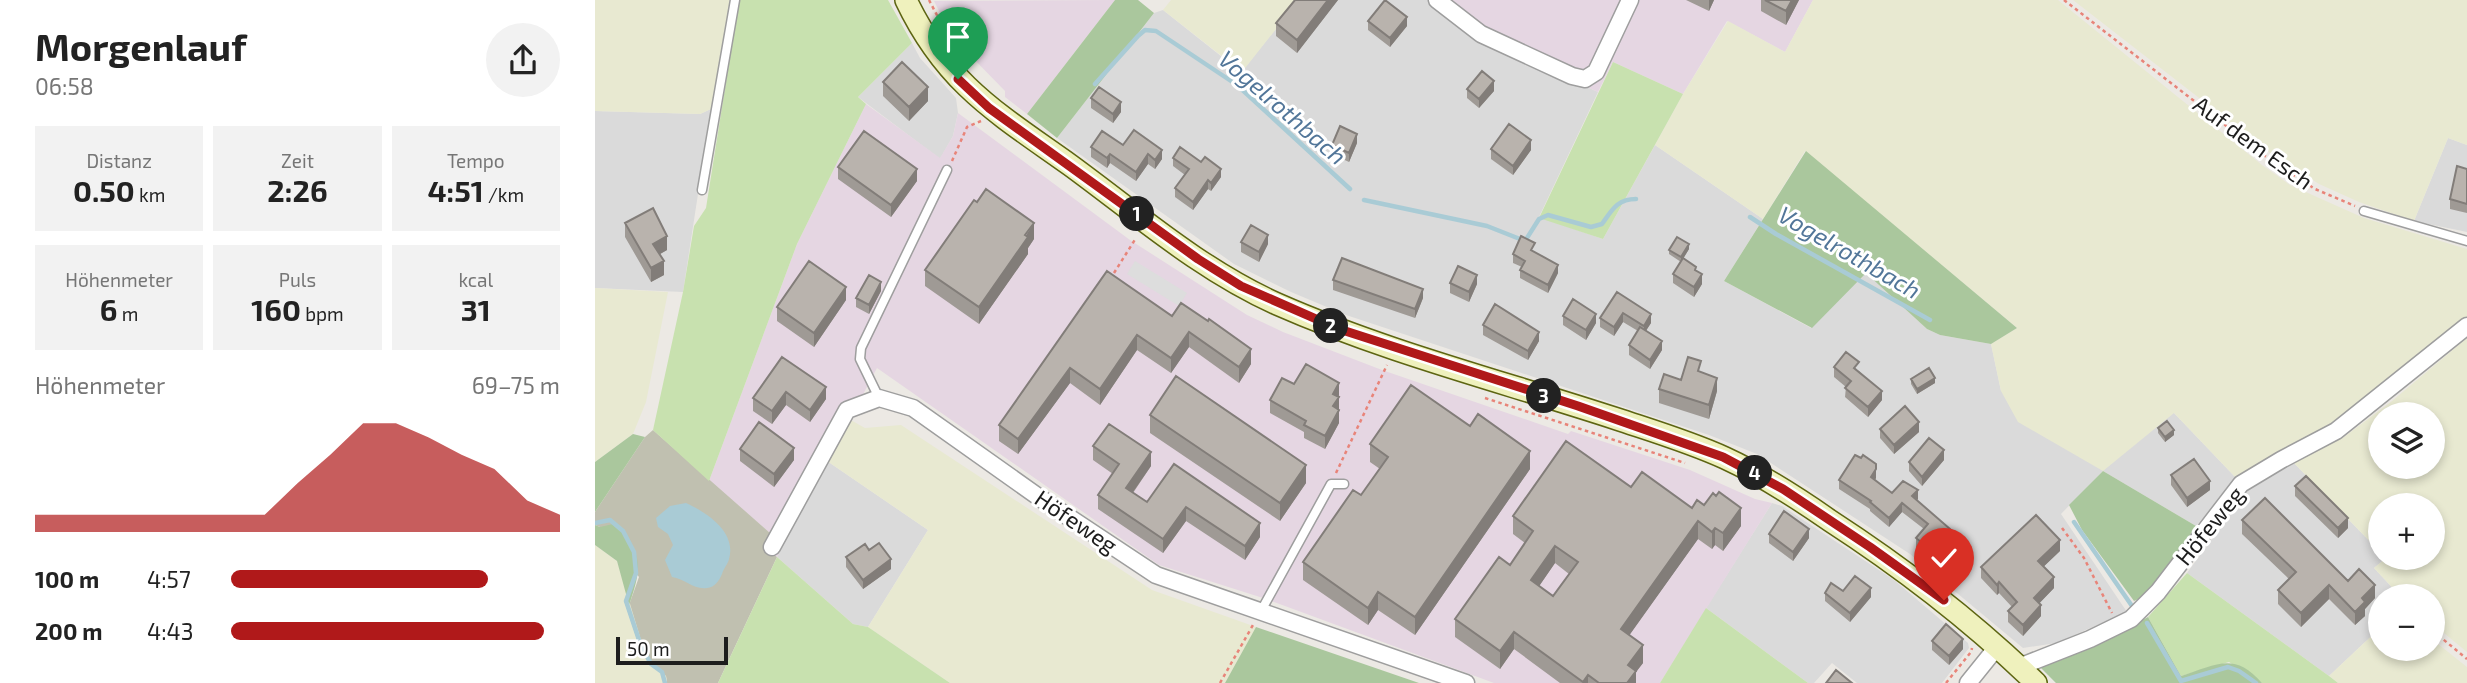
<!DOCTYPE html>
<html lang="de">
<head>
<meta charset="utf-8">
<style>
  :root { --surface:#fff; --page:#f2f2f2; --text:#222; --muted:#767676; --accent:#b0191a }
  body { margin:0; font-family:"Exo 2",sans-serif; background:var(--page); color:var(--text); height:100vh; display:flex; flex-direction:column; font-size:26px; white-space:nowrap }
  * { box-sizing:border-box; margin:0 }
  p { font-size:23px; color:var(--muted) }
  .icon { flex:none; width:38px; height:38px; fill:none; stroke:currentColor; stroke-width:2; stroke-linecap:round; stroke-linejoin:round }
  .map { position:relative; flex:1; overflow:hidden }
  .details { display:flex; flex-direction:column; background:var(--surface); width:595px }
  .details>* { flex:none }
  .fabs { position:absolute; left:1773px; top:402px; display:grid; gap:14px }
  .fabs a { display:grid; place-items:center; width:77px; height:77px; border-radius:50%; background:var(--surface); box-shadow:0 4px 10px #0003; font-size:35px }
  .scale { position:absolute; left:21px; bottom:18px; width:112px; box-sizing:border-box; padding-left:7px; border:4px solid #1d1d1d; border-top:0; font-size:19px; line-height:24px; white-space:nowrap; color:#1d1d1d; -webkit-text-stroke:5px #fff; paint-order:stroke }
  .pin { position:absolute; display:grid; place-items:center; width:60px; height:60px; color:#fff; margin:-72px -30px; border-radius:50% 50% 50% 0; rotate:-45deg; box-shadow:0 0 7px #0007 }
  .pin .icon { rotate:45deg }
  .km { position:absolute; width:35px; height:35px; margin:-18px; border-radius:50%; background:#222; color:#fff; font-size:19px; line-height:35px; text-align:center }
  .round { display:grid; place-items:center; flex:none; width:74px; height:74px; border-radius:37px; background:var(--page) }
  .overview { display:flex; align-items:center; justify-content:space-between; height:119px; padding:0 35px }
  h1 { font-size:38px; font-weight:700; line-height:52px }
  .metrics { display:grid; grid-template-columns:repeat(3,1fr); gap:10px; height:119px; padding:7px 35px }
  .metrics div { display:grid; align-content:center; border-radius:0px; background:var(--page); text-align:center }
  .metrics b { font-size:30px; font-weight:700 }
  .metrics small { font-size:19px; font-weight:400 }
  .metrics p { font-size:19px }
  .chart { height:196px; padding:14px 35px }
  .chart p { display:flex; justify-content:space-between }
  .chart svg { width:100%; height:126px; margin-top:7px; fill:var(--accent); opacity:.7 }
  ul { padding:0 35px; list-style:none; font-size:23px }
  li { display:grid; grid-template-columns:112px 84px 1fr; align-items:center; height:52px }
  li i { height:18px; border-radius:9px; background:var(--accent) }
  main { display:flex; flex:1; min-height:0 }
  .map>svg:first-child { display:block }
  .residential { fill:#dadada }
  .industrial { fill:#e5d6e2 }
  .construction { fill:#c0c0b0 }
  .farmland { fill:#e8e9d1; fill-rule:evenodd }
  .grass { fill:#c8e1af }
  .forest { fill:#aac79d }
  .parking { fill:#ddd }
  .water { fill:#a9cbd5 }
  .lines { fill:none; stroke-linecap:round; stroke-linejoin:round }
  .stream { stroke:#a9cbd5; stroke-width:4.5 }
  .service-casing { stroke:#9e9e9e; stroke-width:11 }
  .minor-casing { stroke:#9e9e9e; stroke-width:19 }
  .secondary-casing { stroke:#5d6512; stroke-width:24 }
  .path { stroke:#e88479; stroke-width:2.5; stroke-dasharray:3.5 3.5; stroke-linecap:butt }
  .service { stroke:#fff; stroke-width:8 }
  .minor { stroke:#fff; stroke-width:16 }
  .secondary { stroke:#eff1bd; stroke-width:21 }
  .wall { fill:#9f9a95; fill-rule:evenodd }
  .shaded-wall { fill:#827d79 }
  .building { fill:#b9b3ad; stroke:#827d79; stroke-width:2; fill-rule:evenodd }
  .route-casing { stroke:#fff; stroke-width:14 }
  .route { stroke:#b0191a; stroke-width:9 }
  .labels { text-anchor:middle; stroke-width:6; stroke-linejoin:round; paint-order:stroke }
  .street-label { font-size:23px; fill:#1d1d1d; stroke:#fff }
  .water-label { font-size:24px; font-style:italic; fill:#527699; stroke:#fff }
</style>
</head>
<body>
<main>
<section class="details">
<div class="overview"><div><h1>Morgenlauf</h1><p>06:58</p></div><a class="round"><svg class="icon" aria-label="share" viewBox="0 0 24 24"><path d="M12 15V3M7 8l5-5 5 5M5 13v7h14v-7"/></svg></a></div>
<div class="metrics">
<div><p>Distanz</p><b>0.50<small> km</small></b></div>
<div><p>Zeit</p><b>2:26</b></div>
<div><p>Tempo</p><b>4:51<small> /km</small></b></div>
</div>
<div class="metrics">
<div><p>Höhenmeter</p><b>6<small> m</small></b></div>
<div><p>Puls</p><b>160<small> bpm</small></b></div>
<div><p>kcal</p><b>31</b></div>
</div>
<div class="chart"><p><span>Höhenmeter</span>69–75 m</p>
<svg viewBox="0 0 160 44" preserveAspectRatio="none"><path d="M0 44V38L10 38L20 38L30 38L40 38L50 38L60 38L70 38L80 27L90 17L100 6L110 6L120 11L130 17L140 22L150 33L160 38V44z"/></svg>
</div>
<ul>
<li><b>100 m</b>4:57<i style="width:78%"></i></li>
<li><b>200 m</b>4:43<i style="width:95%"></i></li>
</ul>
</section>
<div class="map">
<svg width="1872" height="683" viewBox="0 0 1872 683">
  <rect width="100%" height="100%" fill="#ece9e4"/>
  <path class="residential" d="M704 0H833L871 32 1003 92 944 217 1008 239 1060 145 1168 219 1129 281 1216 328 1271 272 1332 329 1345 335 1396 344 1406 391 1579 413 1642 479 1601 526 1508 471 1466 514 1532 612 1461 643 1428 648 1315 554 1162 454 1114 435 751 315 696 292 639 264 462 138 559 13 568 10 646 72Z
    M317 43 325 58 361 98 363 113 358 136 345 159 263 97Z
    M116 109 88 292 0 288V111L105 114Z
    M1853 138 1872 145V232L1819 221Z
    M232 461 333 530 273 627 258 624 182 557Z
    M1697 461 1785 552V558H1791L1779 568 1806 597H1785V628L1734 676 1592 573 1652 491Z
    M1177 503 1187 506 1299 580 1373 643 1374 648 1347 683H1262L1237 663 1219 683H1213L1111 608Z"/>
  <path class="industrial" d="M520 0 432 114 410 97V91L371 51 351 25 339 1Z
    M833 0H1218L1190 52 1132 21 1088 94 1018 62 1003 92 871 32Z
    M271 104 345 158 358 136 363 113 535 240 652 315 688 332 787 370 973 434 976 431 1095 470 1160 499 1177 503 1065 683H899L668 598 564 565 282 368 182 557 168 546 175 533 114 481 202 244Z"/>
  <path class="construction" d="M58 430 175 533 168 546 182 557 123 683H72L71 676 59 668 49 650 34 605 44 577 5 527 0 525V512L50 437Z"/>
  <path class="farmland" d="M0 0H135L116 109 105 114 0 111Z
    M576 0H704L647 72 568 10Z
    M1218 0H1463L1667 165 1695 185 1769 218 1872 249V319L1740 427 1642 479 1579 413 1508 471 1423 422 1406 391 1396 344 1422 328 1210 151 1168 219 1060 145 1088 94 1133 21 1190 52Z
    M1478 0H1872V145L1853 138 1819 221 1764 202 1724 184 1675 153Z
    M0 288 73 292 51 402 38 434 0 462Z
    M1872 338V652L1838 624V597H1806L1779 568 1791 558H1838V506H1785V552L1697 461 1749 437 1797 401ZM1785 415H1838V467H1785Z
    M254 419 270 428 306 425 557 590 661 627 630 683H355L273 627 333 530 232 461Z
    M0 545 22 561 49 650 59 668 71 676 72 683H0Z
    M1785 628V649H1838V640L1872 667V683H1743L1734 676Z"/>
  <path class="grass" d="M144 0H293L317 43 263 97 271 104 202 244 114 481 58 430 88 292 99 226 111 208Z
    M1018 62 1088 94 1008 239 944 218Z
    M182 557 258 624 273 627 355 683H123Z
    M1592 573 1734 676 1743 683H1667L1634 662 1586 676 1553 617Z
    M1111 608 1213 683H1065Z"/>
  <path class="forest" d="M520 0H543L559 13 462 138 432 114Z
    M1211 151 1422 328 1396 344 1345 335 1332 329 1271 273 1217 328 1129 281Z
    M38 434 50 437 0 512V462Z
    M1508 471 1601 526C1586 548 1564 593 1539 601L1487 530 1474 505Z
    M18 524C49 551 47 568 34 605L22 561 0 545V525L5 527Z
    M1553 617 1586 676C1621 665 1639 651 1667 683H1461L1446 668 1451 661 1507 642Z
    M661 627 824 683H630Z"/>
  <path class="parking" d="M540 261 592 293 584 306 532 274Z"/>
  <path class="water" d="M91 503C111 512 142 532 134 559 133 564 128 569 127 574 124 581 120 587 112 588 99 590 90 579 77 577L70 560 78 545 73 534 63 527 61 518 75 506Z"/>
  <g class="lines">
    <path class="stream" d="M500 84 543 36 550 30 561 31 642 85 755 189
      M769 200 892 226 930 241 944 219 953 215 996 227 1007 224C1017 210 1022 199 1041 199
      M1155 217 1181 234 1335 320
      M1479 522 1537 606
      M0 523 15 520 28 531 39 552 41 573 31 601 46 646 56 664 67 672 70 683
      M1552 623 1586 681 1633 667 1644 671 1661 683"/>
    <defs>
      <path id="service" d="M107 190 140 0
        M1769 211 1872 241
        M284 398 265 359 266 348 352 170
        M666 611 736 484H749"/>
      <path id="minor" d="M842 0 886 34 977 76 990 79 1001 72 1035 0
        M177 547 252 410 284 398 318 408 445 498 561 575 871 683
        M1424 667 1495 639 1536 619 1563 592 1646 484 1686 460 1741 431 1872 326
        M1373 683 1402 647"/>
      <path id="secondary" d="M311 0C351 84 402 113 475 165 542 214 606 270 682 304 791 352 909 382 1022 419 1058 431 1095 442 1130 458 1167 475 1201 497 1234 520 1308 568 1377 621 1441 683"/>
    </defs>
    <use href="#service" class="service-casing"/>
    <use href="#minor" class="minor-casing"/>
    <use href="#secondary" class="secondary-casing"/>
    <path class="path" d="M334 0 345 21
      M1469 0 1670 156 1720 189 1760 206
      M357 161 372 127 386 121
      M519 273 541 238
      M890 398 1090 463
      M741 473 792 365
      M1467 528 1489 558 1517 613
      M1838 631 1872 659
      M625 683 658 625
      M1351 683 1376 652 1377 648"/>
    <use href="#service" class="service"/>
    <use href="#minor" class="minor"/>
    <use href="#secondary" class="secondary"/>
  </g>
  <path class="wall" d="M700 0H743L702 53 681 36V23Z
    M1091 0H1119L1114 11Z
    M1166 0H1204L1191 25 1166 11Z
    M773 21 812 26 795 47 773 30Z
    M288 82 333 101 314 121 288 96Z
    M872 89 899 91 884 108 872 98Z
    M496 98 526 112 518 123 496 108Z
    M762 143 754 162 737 154V145Z
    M528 145 567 159 560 169 553 164 541 181 515 163 512 168 496 157V147Z
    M896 149 936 150 918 175 896 159Z
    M578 158 626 177 616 191 613 189 598 210 580 197V188L590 175 578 166Z
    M243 167 322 181 296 217 243 179Z
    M1872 169V213L1855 209V199Z
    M30 223 72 250 65 254 69 275 56 282 30 237Z
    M439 239 433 248V254L384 324 330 286V270Z
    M646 242 673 244 664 262 646 252Z
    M1094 249 1088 259 1101 271 1107 284 1099 297 1078 283V274L1086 262 1074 254V250Z
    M940 251 939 252 963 273 953 293 925 278V270L927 267 918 263V254Z
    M512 271 577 316 656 364 644 383 594 347 576 373 542 350 505 405 475 383 423 454 404 441V425Z
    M738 280 828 298 820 318 738 290Z
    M855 283 882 284 874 302 855 293Z
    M286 291 274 314 261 307V298Z
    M1022 292 1056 323 1051 330 1067 350 1055 369 1034 355V345L1043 331 1028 322 1019 336 1005 327V318Z
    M251 300 219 347 182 321V307Z
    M968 316 1001 323 991 340 968 325Z
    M888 325 944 341 933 360 888 335Z
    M187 357 231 399 215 422 191 405 177 424 158 411V398Z
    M1239 367 1264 371 1287 400 1273 417 1250 397 1251 387 1239 377Z
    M1316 379 1340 383 1322 394 1316 384Z
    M1086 380 1122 391 1114 419 1064 403V389Z
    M699 384 744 395V423L730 449 709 438V432L675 413V400Z
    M555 415 711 483 685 521 555 433Z
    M1563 428 1579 435 1570 442 1563 433Z
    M1285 429 1324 432 1299 454 1285 438Z
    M775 444 935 469 820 635 783 610 773 625 708 580V562L766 495 785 469 775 462Z
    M498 446 556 466 538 493 552 502 579 464 665 537 650 560 591 521 568 553 503 509V495L518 474 498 460Z
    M145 449 199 460 179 487 145 461Z
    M1266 458 1281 478 1280 480 1297 493 1323 499 1322 500 1362 544 1344 566 1321 547V538L1329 529 1307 512 1294 527 1275 511V509L1244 489V480Z
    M1349 460 1327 486 1314 471V462Z
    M1576 475 1615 490 1592 507 1576 485Z
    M1700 486 1753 528 1743 538 1700 496Z
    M1036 487 1097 508 1109 505 1146 526 1128 551 1120 545 1117 549 1103 539 1034 635 1048 663 1041 672V683H965L919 649 905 669 860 637V619L915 565 930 543 918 534V516ZM960 563 974 574 958 596 944 586Z
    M1647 520 1780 598 1770 609V616L1760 625 1734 599 1706 627 1683 604V590L1694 579 1647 534Z
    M1174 534 1214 538 1198 561 1174 543Z
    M274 550 296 569 268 589 251 567V557Z
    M1465 551 1448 567 1459 588 1444 603 1446 616 1428 636 1413 622V611L1417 607 1404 593 1402 595 1386 578V567Z
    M1248 591 1276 597 1255 622 1230 601V593Z
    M1337 641 1368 649 1354 665 1337 650Z"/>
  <path class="shaded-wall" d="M733 0H743L702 53V40Z
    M1114 0H1119L1114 11Z
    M1197 0H1204L1191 25V11Z
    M812 17V26L795 47V38Z
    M899 81V91L884 108V99Z
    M333 87V101L314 121V107Z
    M526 102V112L518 123V114Z
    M762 134V143L754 162V153Z
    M936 140V150L918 175V166Z
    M567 150V159L560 169V160Z
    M515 154V163L512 168V158Z
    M553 154V164L541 181V172Z
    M322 169V181L296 217V205Z
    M626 169V177L616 191V183Z
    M613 180V189L598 210V202Z
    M439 223V239L433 248V254L384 324V307Z
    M673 235V244L664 262V252Z
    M72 236V250L58 258V244Z
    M1094 244V249L1086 262V257Z
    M69 261V275L56 282V268Z
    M963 265V273L953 293V285Z
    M1107 274V284L1099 297V287Z
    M882 275V284L874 302V292Z
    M286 282V291L274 314V305Z
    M251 287V300L219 347V333Z
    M828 289V298L820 318V309Z
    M1028 313V322L1019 336V327Z
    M1001 314V323L991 340V330Z
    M1056 314V323L1049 334V326Z
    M594 332V347L576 373V358Z
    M944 332V341L933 360V351Z
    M542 335V350L505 405V389Z
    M1067 341V350L1055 369V360Z
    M656 349V364L644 383V367Z
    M475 368V383L423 454V439Z
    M1122 378V391L1114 419V405Z
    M1340 378V383L1322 394V389Z
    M744 383V395L738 406V394Z
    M231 387V399L215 422V410Z
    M1287 391V400L1273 417V407Z
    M191 392V405L177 424V411Z
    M744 397V410L738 406Z
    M744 410V423L730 449V436Z
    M1324 422V432L1299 454V445Z
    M1579 430V435L1570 442V437Z
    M199 448V460L179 487V474Z
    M1349 450V460L1327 486V477Z
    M935 451V469L820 635V617Z
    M556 452V466L531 502V488Z
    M711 465V483L685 521V503Z
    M1281 469V478L1276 486V477Z
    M1615 481V490L1592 507V498Z
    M1323 490V499L1317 505V496Z
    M1307 503V512L1294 527V518Z
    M591 507V521L568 553V539Z
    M1146 508V526L1128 551V533Z
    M1753 518V528L1743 538V528Z
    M1103 521V539L1026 647V629Z
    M665 523V537L650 560V546Z
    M1120 528V545L1117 549V532Z
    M1214 529V538L1198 561V552Z
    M1362 535V544L1344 566V557Z
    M1465 540V551L1443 572V561Z
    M960 546V563L936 598V580Z
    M296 559V569L268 589V580Z
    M1459 577V588L1439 609V598Z
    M1404 582V593L1402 595V585Z
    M1734 585V599L1706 627V613Z
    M1780 585V598L1770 609V616L1760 625V612L1767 598Z
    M1276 588V597L1255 622V613Z
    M783 592V610L773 625V608Z
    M1446 605V616L1428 636V625Z
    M919 632V649L905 669V651Z
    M1368 639V649L1354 665V656Z
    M1048 645V663L1041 672V683H1032L1033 665Z
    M993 675V683H988V682Z"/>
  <path class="building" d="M700 0H733L702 40 681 23Z
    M790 0 812 17 795 38 773 21Z
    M1170 0H1197L1191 11Z
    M307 62 333 87 314 107 288 82Z
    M887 71 899 81 884 99 872 89Z
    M504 87 526 102 518 114 496 98Z
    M914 124 936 140 918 166 896 149Z
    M745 126 762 134 754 153 737 145Z
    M539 130 567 150 560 160 553 154 541 172 515 154 512 158 496 147 507 131 528 145Z
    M269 131 322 169 296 205 243 167Z
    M585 147 606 162 610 157 626 169 616 183 613 180 598 202 580 188 594 169 578 158Z
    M1862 166 1872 169V204L1855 199Z
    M391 189 439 223 430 235 433 237 384 307 330 270 379 200 382 202Z
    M58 208 72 236 58 244 69 261 56 268 30 223Z
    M656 225 673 235 664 252 646 242Z
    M926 236 940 243 936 250 963 265 953 285 925 270 930 261 918 254Z
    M1082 237 1094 244 1086 257 1074 250Z
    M747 258 828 289 820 309 738 280Z
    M1088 258 1101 267 1100 270 1107 274 1099 287 1078 274Z
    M214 261 251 287 219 333 182 307Z
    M863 266 882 275 874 292 855 283Z
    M512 271 577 316 586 303 613 321 614 319 656 349 644 367 594 332 576 358 542 335 505 389 475 368 423 439 404 425Z
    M274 275 286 282 274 305 261 298Z
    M1022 292 1056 314 1049 326 1028 313 1019 327 1005 318Z
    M978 299 1001 314 991 330 968 316Z
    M900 304 944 332 933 351 888 325Z
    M1045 327 1067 341 1055 360 1034 345Z
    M1251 352 1264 362 1259 368 1287 391 1273 407 1250 388 1256 381 1239 367Z
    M187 357 231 387 215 410 191 392 177 411 158 398Z
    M1093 357 1106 361 1103 371 1122 378 1114 405 1064 389 1069 374 1086 380Z
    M711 364 744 383 738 394 744 397 738 406 744 410 730 436 709 425 711 421 675 400 687 378 699 384Z
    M1334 368 1340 378 1322 389 1316 379Z
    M581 376 711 465 685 503 555 415Z
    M816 385 875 426 883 414 935 451 820 617 783 592 773 608 708 562 758 490 766 495 793 457 775 444Z
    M1310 406 1324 422 1299 445 1285 429Z
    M1572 421 1579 430 1570 437 1563 428Z
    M164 422 199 448 179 474 145 449Z
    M514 424 556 452 531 488 552 502 579 464 665 523 650 546 591 507 568 539 503 495 524 464 498 446Z
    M1334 438 1349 450 1327 477 1314 462Z
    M971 441 1036 487 1047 472 1097 508 1102 500 1109 505 1118 493 1121 496 1124 492 1146 508 1128 533 1120 528 1117 532 1103 521 1026 629 1048 645 1033 665 1041 671 1032 683H1004L993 675 988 682 919 632 905 651 860 619 904 557 915 565 938 531 918 516ZM960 546 983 562 958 596 936 580Z
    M1260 455 1266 458 1268 455 1281 464V469L1276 477 1297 493 1308 481 1323 490 1317 496 1362 535 1344 557 1321 538 1333 524 1307 503 1294 518 1275 502 1276 501 1244 480Z
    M1599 459 1615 481 1592 498 1576 475Z
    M1711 476 1753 518 1743 528 1700 486Z
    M1670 498 1753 581 1764 569 1780 585 1767 598 1770 602 1760 612 1734 585 1706 613 1683 590 1701 572 1647 520Z
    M1189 511 1214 529 1198 552 1174 534Z
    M1441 515 1465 540 1443 561 1459 577 1439 598 1446 605 1428 625 1413 611 1422 602 1404 582 1402 585 1386 567Z
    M284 543 296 559 268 580 251 557 270 544 274 550Z
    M1260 576 1276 588 1255 613 1230 593 1236 583 1248 591Z
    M1351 624 1368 639 1354 656 1337 641Z
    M1241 670 1257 683H1231Z"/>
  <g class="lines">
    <defs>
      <path id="route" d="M363 79 394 108 603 259 646 286 744 329 983 406 1128 457 1188 489 1275 547 1349 600"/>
    </defs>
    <use href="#route" class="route-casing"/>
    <use href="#route" class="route"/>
  </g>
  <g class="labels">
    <g class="street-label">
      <text transform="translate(1658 143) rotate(36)" y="8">Auf dem Esch</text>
      <text transform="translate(481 522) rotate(34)" y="8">Höfeweg</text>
      <text transform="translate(1615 526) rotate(-51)" y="8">Höfeweg</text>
    </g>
    <g class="water-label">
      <text transform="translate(687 108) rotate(41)" y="8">Vogelrothbach</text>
      <text transform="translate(1254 253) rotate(30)" y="8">Vogelrothbach</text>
    </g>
  </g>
</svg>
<div class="fabs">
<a><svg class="icon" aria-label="layers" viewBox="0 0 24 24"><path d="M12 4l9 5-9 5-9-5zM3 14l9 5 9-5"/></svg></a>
<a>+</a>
<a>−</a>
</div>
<div class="scale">50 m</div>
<div class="pin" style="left:363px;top:79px;background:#1e9e55"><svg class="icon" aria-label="arrive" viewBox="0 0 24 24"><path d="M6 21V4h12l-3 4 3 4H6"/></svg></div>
<div class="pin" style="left:1349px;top:600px;background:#d93025"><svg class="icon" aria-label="check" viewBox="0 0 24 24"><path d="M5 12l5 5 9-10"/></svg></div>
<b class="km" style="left:542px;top:214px">1</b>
<b class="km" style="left:736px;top:326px">2</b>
<b class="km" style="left:949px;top:396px">3</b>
<b class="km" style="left:1160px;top:473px">4</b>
</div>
</main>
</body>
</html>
